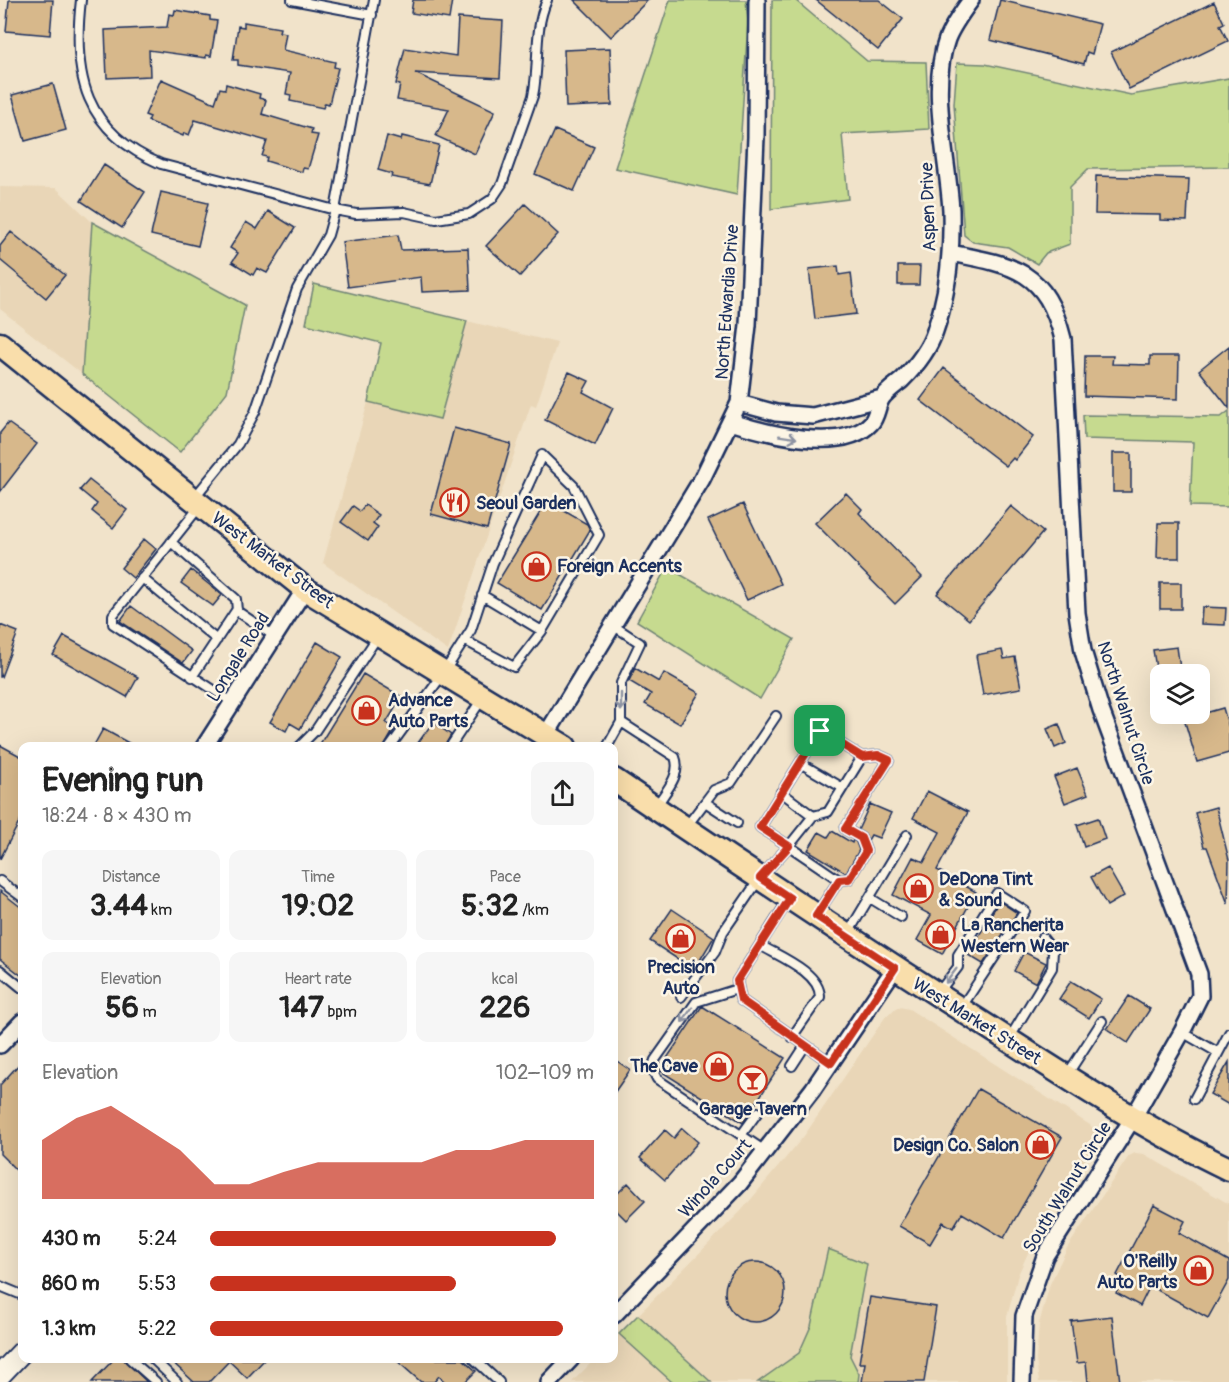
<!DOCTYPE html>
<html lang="en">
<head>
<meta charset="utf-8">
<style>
  :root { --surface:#fff; --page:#f6f6f6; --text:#222; --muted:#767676; --accent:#c8321e }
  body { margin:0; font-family:Pangolin,sans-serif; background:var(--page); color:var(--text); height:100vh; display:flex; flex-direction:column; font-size:22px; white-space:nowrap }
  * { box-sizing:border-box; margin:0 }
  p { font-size:20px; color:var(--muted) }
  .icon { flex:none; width:33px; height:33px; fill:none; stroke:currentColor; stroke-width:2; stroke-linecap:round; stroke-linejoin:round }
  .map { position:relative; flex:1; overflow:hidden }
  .panel { position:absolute; left:18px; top:742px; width:600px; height:621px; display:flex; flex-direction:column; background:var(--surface); border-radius:12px; box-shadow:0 6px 24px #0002 }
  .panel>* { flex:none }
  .buttons { position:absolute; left:1150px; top:664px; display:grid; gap:12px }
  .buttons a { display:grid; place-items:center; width:60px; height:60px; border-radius:12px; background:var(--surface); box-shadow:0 6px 24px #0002; font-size:30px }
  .pin { position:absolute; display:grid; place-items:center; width:51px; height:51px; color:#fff; margin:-26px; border-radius:12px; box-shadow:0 3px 9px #0006 }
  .round { display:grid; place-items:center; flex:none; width:63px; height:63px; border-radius:12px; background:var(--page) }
  .summary { display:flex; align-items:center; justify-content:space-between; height:102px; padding:0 24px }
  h1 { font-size:33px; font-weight:700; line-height:45px }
  .figures { display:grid; grid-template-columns:repeat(3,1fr); gap:9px; height:102px; padding:6px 24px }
  .figures div { display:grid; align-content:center; border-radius:12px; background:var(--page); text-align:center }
  .figures b { font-size:30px; font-weight:700 }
  .figures small { font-size:16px; font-weight:400 }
  .figures p { font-size:16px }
  .chart { height:168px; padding:12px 24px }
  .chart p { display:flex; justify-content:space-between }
  .chart svg { width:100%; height:108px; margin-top:6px; fill:var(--accent); opacity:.7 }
  ul { padding:0 24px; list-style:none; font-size:20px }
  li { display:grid; grid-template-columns:96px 72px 1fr; align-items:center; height:45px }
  li i { height:15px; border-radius:8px; background:var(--accent) }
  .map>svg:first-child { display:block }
  .built { fill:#e9d6b7 }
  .green { fill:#c6da8f; stroke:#708476; stroke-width:1.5 }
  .building { fill:#d7b88b; stroke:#1b2f5e; stroke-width:1.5 }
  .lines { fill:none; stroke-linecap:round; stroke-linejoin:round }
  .service-casing { stroke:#1b2f5e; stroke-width:12 }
  .minor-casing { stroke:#1b2f5e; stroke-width:20 }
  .secondary-casing { stroke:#1b2f5e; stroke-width:24 }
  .primary-casing { stroke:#1b2f5e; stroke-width:27 }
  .service { stroke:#fcf5e5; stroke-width:8 }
  .minor { stroke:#fcf5e5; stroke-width:15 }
  .secondary { stroke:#fcf5e5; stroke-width:20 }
  .primary { stroke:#f9deab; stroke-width:22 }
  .oneway { stroke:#8c92a2 }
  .route-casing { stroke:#fff; stroke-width:12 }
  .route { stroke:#c8321e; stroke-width:8 }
  .labels { text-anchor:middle; stroke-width:5; stroke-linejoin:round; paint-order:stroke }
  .street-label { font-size:18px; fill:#1b2f5e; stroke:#fcf5e5 }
  .poi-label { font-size:18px; font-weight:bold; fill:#1b2f5e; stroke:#fcf5e5; text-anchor:start }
</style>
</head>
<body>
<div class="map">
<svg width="1229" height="1382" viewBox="0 0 1229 1382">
  <rect width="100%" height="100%" fill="#f1e3ca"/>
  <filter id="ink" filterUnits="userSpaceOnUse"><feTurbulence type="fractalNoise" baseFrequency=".0167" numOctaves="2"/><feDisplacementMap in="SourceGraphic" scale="12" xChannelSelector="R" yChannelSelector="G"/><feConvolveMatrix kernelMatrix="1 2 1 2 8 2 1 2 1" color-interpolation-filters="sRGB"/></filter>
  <g filter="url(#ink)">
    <path class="built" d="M0 187 56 188 92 222 82 374 0 309Z
      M467 321 557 343 536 406 531 404 448 651 323 563 368 402 440 419Z
      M899 1007 909 1009 1090 1125 1097 1132V1141L1037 1233 1018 1275 1007 1317V1382H858L859 1374 850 1357 866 1264 828 1250 811 1326 799 1353 758 1382H711L638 1315 742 1210 804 1136 886 1016Z
      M1135 1153 1144 1154 1229 1204V1382H1039L1036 1360 1039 1324 1050 1284 1067 1248 1129 1156Z
      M619 1334 672 1382H572L595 1359H614V1339Z"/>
    <path class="green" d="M670 0H746L748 22 737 195 615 168Z
      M772 0H795L867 61 926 62 929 129 842 134 848 199 771 209Z
      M957 63 985 64 1131 95 1229 78V167L1088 169 1070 187V244L1046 253 1037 264 1008 247 973 242 964 235 954 104Z
      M92 222 245 305 227 392 180 452 82 374Z
      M314 284 467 321 440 419 368 402 381 343 306 324Z
      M1229 411V507L1190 506 1193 442 1084 439 1083 415 1221 417Z
      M667 567 794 639 760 699 637 621Z
      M828 1249 867 1264 850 1356 859 1374 858 1382H758L799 1353 811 1326Z
      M638 1315 711 1382H672L619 1334Z"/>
    <path class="building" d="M9 0H53L50 35 6 31Z
      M413 0H452L449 19 411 13Z
      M574 0H648L611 37Z
      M816 0H879L903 19 878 50Z
      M1000 0 1100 24 1092 54 1087 52 1084 64 990 40Z
      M1214 2 1224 23 1220 25 1228 41 1129 89 1111 52Z
      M175 10 210 16V20L217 21 211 56 206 55V58L149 50 150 76 107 78 105 30 167 27 169 14 174 15Z
      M458 18 503 21 500 78 415 73 495 111 475 154 436 136 449 109 397 100 400 85 396 84 405 48 456 56Z
      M244 22 280 28 279 32 286 33 283 50 335 62 334 67 338 68 329 104 325 103 323 108 290 101 291 95 286 94 290 73 238 65V60H233L238 26 244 27Z
      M610 48 612 105 566 107 564 50Z
      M161 79 215 103 220 88 225 89 226 84 260 94 259 98 266 100 262 114 312 129 311 134 318 135 308 169 303 168 302 172 266 161 267 157 262 156 267 141 195 120 189 135 184 133 183 136 148 121 150 117 145 115Z
      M53 84 66 130 25 141 12 95Z
      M555 130 594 147 574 191 535 174Z
      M387 136 401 140 402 136 439 145 430 184 391 177 392 174 378 170Z
      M104 165 145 192 122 228 81 201Z
      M1096 176 1189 179 1187 221 1160 220V215L1095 214Z
      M161 192 208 203 198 246 151 235Z
      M525 204 558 234 520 276 486 246Z
      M268 211 295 228 267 273 257 268 253 275 232 262 238 253 230 248 246 222 257 229Z
      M11 232 65 275 46 298 0 260V246Z
      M398 235 401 250 468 248 470 290 422 292 421 277 348 287 342 242Z
      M838 266 839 275 851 273 856 314 815 319 809 269Z
      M898 266H920L919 285H898Z
      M1229 346V408L1199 370Z
      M1085 356H1113L1112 364 1150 365V356H1179L1178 399 1084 396Z
      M944 368 1033 437 1015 460 1013 458 1006 466 920 400Z
      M569 372 589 381 583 392 613 408 595 445 545 420Z
      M8 423 37 444 0 492V433Z
      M454 428 511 444 487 529 431 514Z
      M1113 453H1131V492H1113Z
      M89 480 127 510 113 528 92 511 97 504 80 490Z
      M846 493 862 509 859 513 922 577 895 604 815 523Z
      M547 501 587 524 590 530 542 610 497 583Z
      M743 504 781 584 747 600 708 520Z
      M365 505 379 515 373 523 378 527 368 541 341 522 353 506 360 511Z
      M1011 506 1043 532 969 620 937 594Z
      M1158 523H1179V558H1157Z
      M144 539 156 549 133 578 121 568Z
      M191 570 222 595 213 606 181 583Z
      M1160 583H1181V609H1160Z
      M131 606 192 651 183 663 120 621Z
      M1202 607 1226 608 1225 625 1201 624Z
      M0 625 18 632 1 677H0Z
      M64 636 138 677 127 697 53 655Z
      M317 642 342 657 300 729 290 723 286 731 270 722Z
      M1177 647 1181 675 1157 674 1153 650Z
      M1002 650 1004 659 1015 657 1021 688 983 695 976 655Z
      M635 668 659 682 664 673 699 693 680 724 645 704 651 694 629 681Z
      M363 674 402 697 386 723 395 728 384 747H318Z
      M1223 708 1229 728V753L1197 762 1184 719Z
      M433 722 451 735 444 747H415Z
      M1059 724 1066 743 1055 748 1047 729Z
      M103 729 136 747H93Z
      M0 745 22 757V817L0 859Z
      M1077 768 1088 794 1065 803 1054 777Z
      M927 791 968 812 937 870 976 892 942 954 917 940 931 915 893 895 913 857 924 862 940 832 913 818Z
      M870 804 891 813 879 838 871 835 868 840 858 830Z
      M1216 807 1229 860 1228 904 1207 847H1204L1195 813Z
      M1098 818 1105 839 1084 847 1077 825Z
      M832 831 852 843 853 840 856 842 859 850 846 873 808 850 819 832 828 837Z
      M1108 868 1124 896 1107 906 1091 877Z
      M0 891 22 908V976L0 959Z
      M999 901 1017 913 983 964 968 955Z
      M672 909 714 937 694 970 650 941Z
      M1024 952 1046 963 1036 983 1014 971Z
      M1071 981 1101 999 1089 1018 1059 999Z
      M1129 996 1150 1009 1128 1043 1107 1029Z
      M702 1006 785 1058 743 1123 659 1070Z
      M614 1059 630 1070 614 1093Z
      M22 1061V1176L0 1154V1085Z
      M1229 1062V1105L1210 1094Z
      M978 1089 1062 1137 1004 1238 962 1213 953 1228 943 1222 930 1244 899 1226Z
      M682 1128 698 1142 665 1180 640 1158 665 1130 674 1138Z
      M628 1183 645 1201 626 1220 614 1208V1197Z
      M1154 1205 1185 1221 1179 1233 1229 1261V1280L1208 1318 1150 1286 1140 1306 1116 1293 1124 1279 1117 1275Z
      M725 1292a30 30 0 1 1 60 0a30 30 0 1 1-60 0Z
      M870 1297 936 1307 924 1382H862L865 1363H859Z
      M1112 1316 1120 1382H1088L1086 1362 1077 1363 1071 1321Z
      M114 1359H123L147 1382H92Z
      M169 1359H265L247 1378 229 1361 209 1382H194Z
      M395 1359H463L476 1371 465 1382H445L439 1376 434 1382H421Z"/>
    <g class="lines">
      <defs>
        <path id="service" d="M81 0C72 76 85 132 161 164L335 210 356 214 404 212 436 219 469 214 492 199 502 184 533 96C540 63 533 32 547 0
          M292 0 372 15
          M194 498 238 444 255 412 297 289 328 235 335 210 374 0
          M200 506 113 615V624L232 702
          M171 542 236 599 237 611 274 636
          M142 578 217 640
          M464 640 514 667 542 631
          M192 677 237 609
          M621 722 675 757C682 774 666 791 657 805
          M299 747 315 731 378 636
          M390 747 443 674 471 630 493 563 542 455 574 486 599 535 542 631 482 595
          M450 747 482 699
          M607 747 621 722V683L640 643 614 626
          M800 763 843 788
          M781 792 813 816 789 846 839 880 817 914
          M705 802 714 790 731 783 776 716
          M813 816 828 812 862 757
          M686 827 705 802 737 823
          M0 881 22 897
          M870 898 901 917
          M789 899 737 981 741 1000 831 1063
          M847 935 907 835
          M760 945C778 956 820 972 820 997L792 1037
          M0 970 22 988
          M737 989 696 1002 655 1060 652 1069 657 1079 765 1151
          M938 993 958 967V955L997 893 1025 911 961 1008
          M681 997 715 952 723 932 760 878 789 846 760 827 820 731 862 757 878 755 889 760 845 829 861 838 866 851 849 879 839 880
          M1182 1032 1217 1052
          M1009 1039 1052 968 1053 951 1042 937
          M792 1066 805 1046
          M1067 1075 1102 1021
          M1194 1099 1229 1033
          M742 1134 758 1112
          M0 1286 22 1295
          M130 1359 156 1382
          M153 1359 177 1382
          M474 1359 499 1382"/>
        <path id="minor" d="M950 253C1014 265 1046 270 1063 339L1077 613 1083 651 1101 710 1199 974 1200 996 1182 1032 1133 1118 1045 1256 1024 1316 1022 1382
          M739 403 776 413 813 416 882 398
          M731 422C765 433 843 454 871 423 877 417 877 405 882 398 887 391 896 385 902 380 916 366 929 350 935 331 948 294 952 250 951 210 948 158 929 88 947 39 952 26 963 11 971 0
          M546 735 702 479 739 403 748 325 756 137 757 0
          M204 747 305 589
          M0 1045 22 1022
          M614 1315 740 1183 813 1089 895 968
          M549 1382 571 1359"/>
        <path id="secondary" d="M0 1375 22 1352"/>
        <path id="primary" d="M0 344 305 589 565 747
          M614 780C738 864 863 948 990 1028 1068 1078 1145 1129 1229 1169"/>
      </defs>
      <use href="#service" class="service-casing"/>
      <use href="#minor" class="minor-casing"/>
      <use href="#secondary" class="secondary-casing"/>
      <use href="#primary" class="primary-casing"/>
      <use href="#service" class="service"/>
      <use href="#minor" class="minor"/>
      <use href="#secondary" class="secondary"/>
      <use href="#primary" class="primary"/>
    </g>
    <defs><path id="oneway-shaft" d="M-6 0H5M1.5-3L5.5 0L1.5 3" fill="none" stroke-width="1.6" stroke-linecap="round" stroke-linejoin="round" transform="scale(1.5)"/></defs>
    <g class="oneway">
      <use href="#oneway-shaft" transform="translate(788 437) rotate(9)"/>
      <use href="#oneway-shaft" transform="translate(621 702) rotate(90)"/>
      <use href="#oneway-shaft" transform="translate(951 976) rotate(127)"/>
      <use href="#oneway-shaft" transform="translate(687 1015) rotate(125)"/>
    </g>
  </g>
  <g class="lines" filter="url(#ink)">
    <defs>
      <path id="route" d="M820 731 862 757 878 755 889 760 845 829 861 838 866 851 849 879 839 880 816 916 895 968 831 1063 741 1000 737 981 790 898 760 878 789 846 760 827Z"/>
    </defs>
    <use href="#route" class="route-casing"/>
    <use href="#route" class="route"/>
  </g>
  <defs>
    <symbol id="restaurant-ring" viewBox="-11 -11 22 22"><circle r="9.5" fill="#fcf5e5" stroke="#c8321e" stroke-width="1.5"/><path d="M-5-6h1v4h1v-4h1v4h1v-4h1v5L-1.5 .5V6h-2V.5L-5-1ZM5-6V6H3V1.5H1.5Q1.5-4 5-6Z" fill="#c8321e"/></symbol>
    <symbol id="shop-ring" viewBox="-11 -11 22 22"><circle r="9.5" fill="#fcf5e5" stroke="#c8321e" stroke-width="1.5"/><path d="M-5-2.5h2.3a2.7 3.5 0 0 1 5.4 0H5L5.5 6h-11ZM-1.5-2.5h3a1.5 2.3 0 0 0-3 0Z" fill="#c8321e"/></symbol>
    <symbol id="bar-ring" viewBox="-11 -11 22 22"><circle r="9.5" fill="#fcf5e5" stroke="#c8321e" stroke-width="1.5"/><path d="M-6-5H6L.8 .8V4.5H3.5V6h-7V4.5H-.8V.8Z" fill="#c8321e"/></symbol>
  </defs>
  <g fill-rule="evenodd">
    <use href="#restaurant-ring" x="438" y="486" width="33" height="33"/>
    <use href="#shop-ring" x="520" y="550" width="33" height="33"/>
    <use href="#shop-ring" x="350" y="694" width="33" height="33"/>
    <use href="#shop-ring" x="902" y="872" width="33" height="33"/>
    <use href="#shop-ring" x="924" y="918" width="33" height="33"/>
    <use href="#shop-ring" x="664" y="922" width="33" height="33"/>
    <use href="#shop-ring" x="702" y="1050" width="33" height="33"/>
    <use href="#bar-ring" x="736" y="1064" width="33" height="33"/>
    <use href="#shop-ring" x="1024" y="1128" width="33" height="33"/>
    <use href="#shop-ring" x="1182" y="1254" width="33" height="33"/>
  </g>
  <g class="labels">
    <g class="street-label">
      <text transform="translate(928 207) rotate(-92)" y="6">Aspen Drive</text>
      <text transform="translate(727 302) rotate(-86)" y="6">North Edwardia Drive</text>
      <text transform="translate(273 560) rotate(37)" y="6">West Market Street</text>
      <text transform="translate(238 657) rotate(-58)" y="6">Longale Road</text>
      <text transform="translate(1126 713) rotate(72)" y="6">North Walnut Circle</text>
      <text transform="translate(977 1021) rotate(32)" y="6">West Market Street</text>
      <text transform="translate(715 1178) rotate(-48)" y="6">Winola Court</text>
      <text transform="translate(1067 1187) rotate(-58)" y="6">South Walnut Circle</text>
    </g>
    <g class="poi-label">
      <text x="476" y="509">Seoul Garden</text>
      <text x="557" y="572">Foreign Accents</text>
      <text x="388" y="706">Advance<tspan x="388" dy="21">Auto Parts</tspan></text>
      <text x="939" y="885">DeDona Tint<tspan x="939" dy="21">&amp; Sound</tspan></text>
      <text x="961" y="931">La Rancherita<tspan x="961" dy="21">Western Wear</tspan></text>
      <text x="681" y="973" text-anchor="middle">Precision<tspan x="681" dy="21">Auto</tspan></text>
      <text x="698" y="1072" text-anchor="end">The Cave</text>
      <text x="753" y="1115" text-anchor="middle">Garage Tavern</text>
      <text x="1019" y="1151" text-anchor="end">Design Co. Salon</text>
      <text x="1177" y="1267" text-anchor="end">O'Reilly<tspan x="1177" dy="21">Auto Parts</tspan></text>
    </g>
  </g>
</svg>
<div class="buttons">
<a><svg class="icon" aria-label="layers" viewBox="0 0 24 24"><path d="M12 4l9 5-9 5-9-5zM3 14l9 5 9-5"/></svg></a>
</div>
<div class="pin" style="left:820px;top:731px;background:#1e9e55"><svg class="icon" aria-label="arrive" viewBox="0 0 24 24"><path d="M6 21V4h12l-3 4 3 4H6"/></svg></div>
<section class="panel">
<div class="summary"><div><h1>Evening run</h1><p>18:24 · 8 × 430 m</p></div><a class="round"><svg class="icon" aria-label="share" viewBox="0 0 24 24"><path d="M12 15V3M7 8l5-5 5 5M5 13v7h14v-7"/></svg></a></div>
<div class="figures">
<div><p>Distance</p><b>3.44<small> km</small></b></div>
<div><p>Time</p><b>19:02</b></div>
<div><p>Pace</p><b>5:32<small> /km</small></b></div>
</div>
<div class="figures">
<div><p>Elevation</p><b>56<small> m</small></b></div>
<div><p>Heart rate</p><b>147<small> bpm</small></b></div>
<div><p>kcal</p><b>226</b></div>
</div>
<div class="chart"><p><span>Elevation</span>102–109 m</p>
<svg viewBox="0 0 160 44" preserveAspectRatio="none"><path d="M0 44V20L10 11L20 6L30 15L40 24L50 38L60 38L70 33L80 29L90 29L100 29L110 29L120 24L130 24L140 20L150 20L160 20V44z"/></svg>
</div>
<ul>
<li><b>430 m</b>5:24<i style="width:90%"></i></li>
<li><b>860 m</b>5:53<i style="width:64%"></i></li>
<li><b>1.3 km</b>5:22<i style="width:92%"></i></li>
</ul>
</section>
</div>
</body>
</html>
